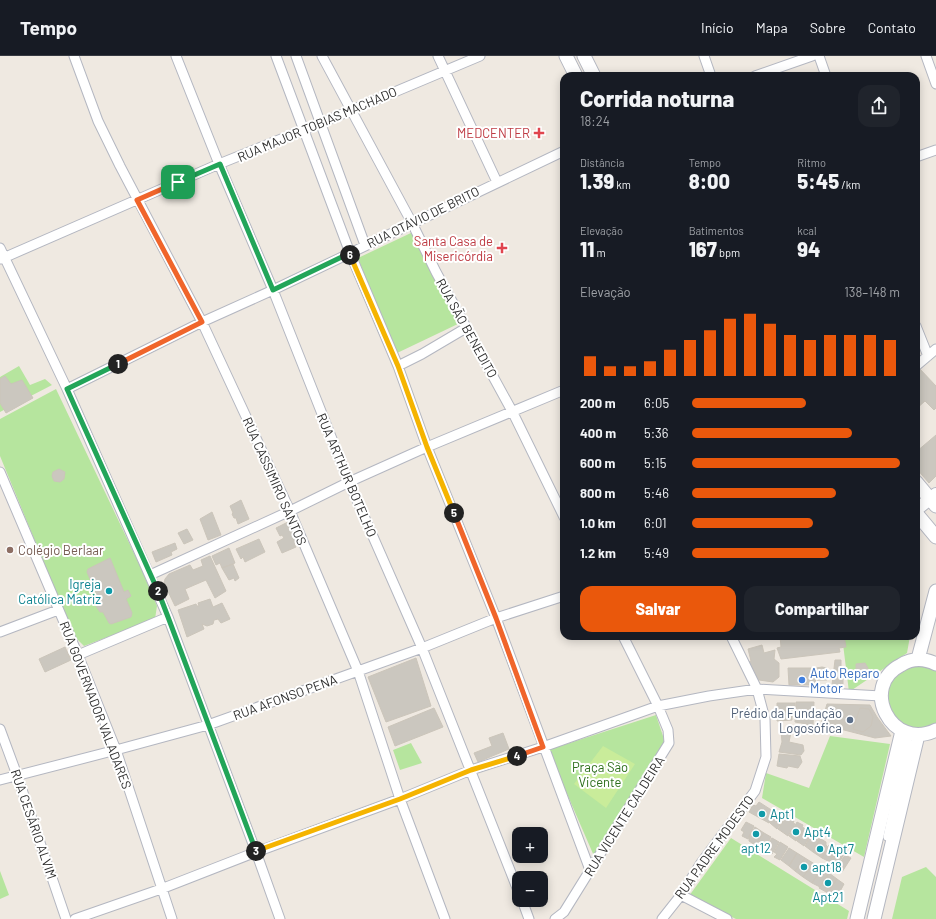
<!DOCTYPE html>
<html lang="pt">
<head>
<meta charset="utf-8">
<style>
  :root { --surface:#171b24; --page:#20242c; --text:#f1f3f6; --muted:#9ea1a6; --line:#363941; --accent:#ea580c }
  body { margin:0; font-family:Barlow,sans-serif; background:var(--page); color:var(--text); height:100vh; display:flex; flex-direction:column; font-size:15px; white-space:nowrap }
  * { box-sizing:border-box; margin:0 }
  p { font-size:13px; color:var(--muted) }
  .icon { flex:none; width:22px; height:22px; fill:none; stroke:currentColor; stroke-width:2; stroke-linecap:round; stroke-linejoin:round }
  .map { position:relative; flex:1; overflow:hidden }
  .side { position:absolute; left:560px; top:16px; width:360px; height:568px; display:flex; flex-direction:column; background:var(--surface); border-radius:12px; box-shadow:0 2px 10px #0003 }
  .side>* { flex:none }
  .fabs { position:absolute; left:512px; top:771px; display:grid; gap:8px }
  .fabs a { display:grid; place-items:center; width:36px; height:36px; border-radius:8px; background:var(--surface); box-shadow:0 2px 10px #0003; font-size:20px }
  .pin { position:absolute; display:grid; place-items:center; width:34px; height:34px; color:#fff; margin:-17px; border-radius:8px; box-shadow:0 2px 6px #0006 }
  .km { position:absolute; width:20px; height:20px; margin:-10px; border-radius:50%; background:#222; color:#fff; font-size:11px; line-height:20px; text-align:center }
  .round { display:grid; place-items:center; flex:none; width:42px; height:42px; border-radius:12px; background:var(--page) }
  .head { display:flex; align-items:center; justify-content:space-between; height:68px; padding:0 20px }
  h1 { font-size:22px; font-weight:800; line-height:30px }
  .stats { display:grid; grid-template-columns:repeat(3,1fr); gap:6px; height:68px; padding:4px 20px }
  .stats div { display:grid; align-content:center }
  .stats b { font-size:20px; font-weight:800 }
  .stats small { font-size:11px; font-weight:400 }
  .stats p { font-size:11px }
  .chart { height:112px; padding:8px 20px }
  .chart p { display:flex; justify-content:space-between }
  .chart svg { width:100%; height:72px; margin-top:4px; stroke:var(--accent); stroke-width:6 }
  .cta { display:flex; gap:8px; margin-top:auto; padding:8px 20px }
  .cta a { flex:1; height:46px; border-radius:12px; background:var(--accent); color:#fff; font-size:16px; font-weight:800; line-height:46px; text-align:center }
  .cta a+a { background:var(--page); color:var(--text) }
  ul { padding:0 20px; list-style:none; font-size:13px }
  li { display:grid; grid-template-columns:64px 48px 1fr; align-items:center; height:30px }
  li i { height:10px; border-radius:5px; background:var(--accent) }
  header { display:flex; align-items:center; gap:24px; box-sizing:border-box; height:56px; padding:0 20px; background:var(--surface); border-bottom:1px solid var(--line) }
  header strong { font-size:19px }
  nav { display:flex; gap:22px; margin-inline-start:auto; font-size:14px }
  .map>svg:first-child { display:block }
  .green { fill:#b6e59e }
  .pitch { fill:#c9ec9a }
  .building { fill:#cbc7bf; stroke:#cbc5ba }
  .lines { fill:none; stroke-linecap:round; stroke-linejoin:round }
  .pedestrian-casing { stroke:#b4b7c1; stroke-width:9 }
  .minor-casing { stroke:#b4b7c1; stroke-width:11 }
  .tertiary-casing { stroke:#b4b7c1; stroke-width:14 }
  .secondary-casing { stroke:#b4b7c1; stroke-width:15 }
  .pedestrian { stroke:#fff; stroke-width:7 }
  .minor { stroke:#fff; stroke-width:9 }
  .tertiary { stroke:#fff; stroke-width:12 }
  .secondary { stroke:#fff; stroke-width:13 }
  .split-1-casing { stroke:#fff; stroke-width:8 }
  .split-2-casing { stroke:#fff; stroke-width:8 }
  .split-3-casing { stroke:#fff; stroke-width:8 }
  .split-4-casing { stroke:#fff; stroke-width:8 }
  .split-5-casing { stroke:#fff; stroke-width:8 }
  .split-6-casing { stroke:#fff; stroke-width:8 }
  .split-7-casing { stroke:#fff; stroke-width:8 }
  .split-1 { stroke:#f0652b; stroke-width:5 }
  .split-2 { stroke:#22a559; stroke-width:5 }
  .split-3 { stroke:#22a559; stroke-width:5 }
  .split-4 { stroke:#f5b400; stroke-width:5 }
  .split-5 { stroke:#f0652b; stroke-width:5 }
  .split-6 { stroke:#f5b400; stroke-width:5 }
  .split-7 { stroke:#22a559; stroke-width:5 }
  .health-dot { fill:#e0444e; stroke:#fff; stroke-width:1.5 }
  .education-dot { fill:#8d6e63; stroke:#fff; stroke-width:1.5 }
  .culture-dot { fill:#0f9aa8; stroke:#fff; stroke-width:1.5 }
  .shop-dot { fill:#3f7fe0; stroke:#fff; stroke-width:1.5 }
  .service-dot { fill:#5c6f8a; stroke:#fff; stroke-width:1.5 }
  .labels { text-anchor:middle; stroke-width:4; stroke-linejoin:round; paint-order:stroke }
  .street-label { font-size:13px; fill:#2e2e2e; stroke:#fff }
  .health-label { font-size:13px; fill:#be3a42; stroke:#fff; text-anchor:end }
  .education-label { font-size:13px; fill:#785e54; stroke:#fff; text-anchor:start }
  .culture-label { font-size:13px; fill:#0d838f; stroke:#fff; text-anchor:start }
  .shop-label { font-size:13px; fill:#366cbe; stroke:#fff; text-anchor:start }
  .service-label { font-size:13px; fill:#4e5e75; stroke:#fff; text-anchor:end }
  .park-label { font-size:13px; fill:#2c6e1b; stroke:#fff }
</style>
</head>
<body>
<header>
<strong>Tempo</strong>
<nav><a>Início</a><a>Mapa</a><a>Sobre</a><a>Contato</a></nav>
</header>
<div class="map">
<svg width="936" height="863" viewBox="0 0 936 863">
  <rect width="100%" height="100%" fill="#efe9e1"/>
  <path class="green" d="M413 176 460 267 395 298 358 202Z
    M19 310 30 329 45 323 52 329 0 356V321Z
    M56 333 142 514 157 550 155 563 84 590 76 582 60 546 0 400V363Z
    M842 580H910L907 597 849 636Z
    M920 609 931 612 936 615V668L921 674 901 668 888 652V632L893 623 909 611Z
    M656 659 665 686 594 800 548 694Z
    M830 680 890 688 864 801 762 742 766 717 809 732Z
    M411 687 422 707 400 714 393 694Z
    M731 782 849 855 847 863H736L689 840Z
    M926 811 936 821V863H892L902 821Z
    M0 815 9 839 0 843Z"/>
  <path class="pitch" d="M603 690 635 708 606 752 574 728Z"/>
  <path class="building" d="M919 312 936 330V352L934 354 925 345 916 353V315Z
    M5 320 11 328 22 324 33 342 6 357 0 347V323Z
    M936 379V420L929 427 916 412V396Z
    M59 413 65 416 64 423 60 426 54 425 52 420 53 416Z
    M241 444 249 463 238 468 236 462H234L232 458 233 457 230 450Z
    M212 456 221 479 208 484 200 463Z
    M288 466 298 486 294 488 296 491 282 497 277 486 284 482 282 479 280 480 276 472Z
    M187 473 193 484 184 488 178 477Z
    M259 483 265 496 245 506 243 501 241 503 236 493Z
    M175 487 177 493 171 496 172 499 156 506 152 496Z
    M916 489 919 513H916Z
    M229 492 235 507 222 512 220 507 216 509 212 500Z
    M210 500 226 535 215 542 206 524 185 533 189 543 175 550 164 527 165 523 169 518 190 509 193 514 203 510 201 504Z
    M110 502 124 536 128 534 131 540 126 543 132 557 131 561 111 568 109 567 103 556H100L96 550 100 546 87 516 88 513Z
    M233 508 239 522 235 525 234 522 229 524 222 512Z
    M210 543 213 551 222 547 230 563 221 567 218 563 214 564 213 568 207 570 202 568 204 573 187 581 178 554 196 548 197 550H199L198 547Z
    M780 580H844L846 591 839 592 840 596 781 603 777 592 781 591Z
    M762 589 764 597 775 594 774 603 779 607V621L773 626 759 624 749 606 751 605 748 593Z
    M65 591 71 604 45 616 39 603Z
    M416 602 431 650 386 666 368 621Z
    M835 604H841V612H843V629H832Z
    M865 607 868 612V623H862L861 620 856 621V608Z
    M822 611 827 612V624H817L816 612Z
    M788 612H813V617L816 619 815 629H789Z
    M796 646H814L813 670H807V668L795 666Z
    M777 647H795V658H792V664L777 665Z
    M827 648 870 649 877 661 891 680 875 682 821 668Z
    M434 652 443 671 395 690 388 671Z
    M860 652 869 653 873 661 871 670 863 676 853 673Z
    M781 675 791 676 789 686 803 689 804 695 801 699 779 696 782 686Z
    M503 677 509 693 478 706 474 697 492 690 489 682Z
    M779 698 800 700 802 706 798 712 788 710 787 712 777 710Z
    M759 746 773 755 770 760 773 762 769 767 749 756 753 749 756 750Z
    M776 757 780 760 782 757 786 760 777 773 770 767Z
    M787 760 794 765 793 767 795 768 788 780 778 773Z
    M746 766 754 770 748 783 742 780 744 776 741 774Z
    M797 766 803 769 802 771 804 772 796 785 789 780Z
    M755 771 764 777 755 789 749 785V780Z
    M807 771 811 775 810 776 812 777 804 790 797 785 804 772 805 773Z
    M764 777 771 781 764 794 757 789 758 785Z
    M812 778H815L819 781 818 782 820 783 813 796 805 790Z
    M772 782 779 786 772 798 767 795 766 790Z
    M821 783 826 786V789L827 790 822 802 813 796 819 785Z
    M780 786 788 791 780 804 774 801 777 798 774 796Z
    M830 788 836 791 835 793 837 795 830 806 822 802 828 790Z
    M789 792 797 797 789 810 781 804Z
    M838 794 844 798 836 812 830 808Z
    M797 797 805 802 795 815 789 810Z
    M845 799 851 802 842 816 836 813Z
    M805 802 813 807 803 821 795 815Z
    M813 807 821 813 812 827 803 821Z
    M821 813 829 817 820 831 812 827Z
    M829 817 837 823 828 837 819 832Z
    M837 823 844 828 837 841 828 836Z"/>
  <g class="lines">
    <defs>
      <path id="pedestrian" d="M887 781 909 678"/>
      <path id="minor" d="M74 0 98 65 120 110 202 266 290 455 358 615 400 743 445 863
        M176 0 219 108 273 234 349 426 422 592 519 837
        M276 0 350 197 398 310 427 391 496 562 590 814
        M296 0 365 189
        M322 0 412 167 436 216 512 355 564 461
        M438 0 497 126
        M704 0 711 20
        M819 0 826 20
        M926 0 936 28
        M755 20 812 0
        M916 101 936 94
        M0 192 67 333 168 561 256 796 280 863
        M1 203 219 108 321 67 480 0
        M916 270 928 300
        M398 310 422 298 466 272
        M916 310 936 293
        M67 333 202 266 273 234 564 95
        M0 416 78 599 116 694 172 863
        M150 519 290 455 349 426 427 391 564 334
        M0 576 58 554
        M78 599 168 561
        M0 673 17 719 66 863
        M0 724 116 694 208 669 422 592 496 562 564 540
        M681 839 727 863
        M522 844 529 863
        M75 863 161 833 256 796 400 743 471 714 543 691 658 650 709 640 757 633 881 640
        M555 863 564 856 669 687 668 674 658 650 623 580
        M662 863 681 839 701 807 755 735 766 701 765 663 757 633 731 580"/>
      <path id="tertiary" d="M916 454 936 438"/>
      <path id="secondary" d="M566 0 576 20
        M584 0 594 20
        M916 426 936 450
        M916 457 936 481
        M918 603 936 535
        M936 608C924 602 912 602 901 609 859 630 891 696 936 674
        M857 863 902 675
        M874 863 918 679"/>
    </defs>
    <use href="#pedestrian" class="pedestrian-casing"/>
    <use href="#minor" class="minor-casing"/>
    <use href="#tertiary" class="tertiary-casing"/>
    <use href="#secondary" class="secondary-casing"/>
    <use href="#pedestrian" class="pedestrian"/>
    <use href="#minor" class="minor"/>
    <use href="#tertiary" class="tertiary"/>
    <use href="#secondary" class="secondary"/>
  </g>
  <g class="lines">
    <defs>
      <path id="split-1" d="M118 308 202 266 137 144 178 126"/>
      <path id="split-2" d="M118 308 67 333 158 535"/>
      <path id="split-3" d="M158 535 168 561 256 795"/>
      <path id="split-4" d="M256 795 400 743 471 714 517 700"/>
      <path id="split-5" d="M454 457 496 562 543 691 517 700"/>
      <path id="split-6" d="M350 199 398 310 427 391 454 457"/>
      <path id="split-7" d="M178 126 220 108 273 234 350 197V199"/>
    </defs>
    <use href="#split-1" class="split-1-casing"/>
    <use href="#split-2" class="split-2-casing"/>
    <use href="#split-3" class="split-3-casing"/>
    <use href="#split-4" class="split-4-casing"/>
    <use href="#split-5" class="split-5-casing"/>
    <use href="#split-6" class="split-6-casing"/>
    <use href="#split-7" class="split-7-casing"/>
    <use href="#split-1" class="split-1"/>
    <use href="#split-2" class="split-2"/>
    <use href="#split-3" class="split-3"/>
    <use href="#split-4" class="split-4"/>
    <use href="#split-5" class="split-5"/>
    <use href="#split-6" class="split-6"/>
    <use href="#split-7" class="split-7"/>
  </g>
  <g class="health-dot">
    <path d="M537 71h4v4h4v4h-4v4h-4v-4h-4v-4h4z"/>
    <path d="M500 186h4v4h4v4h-4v4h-4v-4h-4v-4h4z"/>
  </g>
  <circle class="education-dot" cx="10" cy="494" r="4"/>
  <g class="culture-dot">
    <circle cx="109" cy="535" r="4"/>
    <circle cx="762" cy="758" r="4"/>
    <circle cx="796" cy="776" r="4"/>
    <circle cx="756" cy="778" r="4"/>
    <circle cx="820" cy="793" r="4"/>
    <circle cx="804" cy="811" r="4"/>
    <circle cx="828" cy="827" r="4"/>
  </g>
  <circle class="shop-dot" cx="802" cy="624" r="4"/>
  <circle class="service-dot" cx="850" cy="664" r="4"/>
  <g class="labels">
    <g class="street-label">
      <text transform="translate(317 68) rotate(-23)" y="5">RUA MAJOR TOBIAS MACHADO</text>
      <text transform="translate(423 161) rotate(-26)" y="5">RUA OTÁVIO DE BRITO</text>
      <text transform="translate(467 272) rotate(61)" y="5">RUA SÃO BENEDITO</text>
      <text transform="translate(347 419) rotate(67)" y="5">RUA ARTHUR BOTELHO</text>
      <text transform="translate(275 425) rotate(66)" y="5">RUA CASSIMIRO SANTOS</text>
      <text transform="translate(285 641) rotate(-20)" y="5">RUA AFONSO PENA</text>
      <text transform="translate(96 649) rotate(69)" y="5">RUA GOVERNADOR VALADARES</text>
      <text transform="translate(624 760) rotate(-58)" y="5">RUA VICENTE CALDEIRA</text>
      <text transform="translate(34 768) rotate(71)" y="5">RUA CESÁRIO ALVIM</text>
      <text transform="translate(714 791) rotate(-54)" y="5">RUA PADRE MODESTO</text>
    </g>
    <g class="health-label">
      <text x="530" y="82">MEDCENTER</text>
      <text x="493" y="190">Santa Casa de<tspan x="493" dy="15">Misericórdia</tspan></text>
    </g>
    <g class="education-label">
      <text x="18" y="499">Colégio Berlaar</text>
    </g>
    <g class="culture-label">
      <text x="101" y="533" text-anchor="end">Igreja<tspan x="101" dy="15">Católica Matriz</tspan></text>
      <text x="770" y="763">Apt1</text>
      <text x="804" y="781">Apt4</text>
      <text x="756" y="797" text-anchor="middle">apt12</text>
      <text x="828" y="798">Apt7</text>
      <text x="812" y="816">apt18</text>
      <text x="828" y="846" text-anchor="middle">Apt21</text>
    </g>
    <g class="shop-label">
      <text x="810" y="622">Auto Reparo<tspan x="810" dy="15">Motor</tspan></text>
    </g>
    <g class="service-label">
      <text x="842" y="662">Prédio da Fundação<tspan x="842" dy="15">Logosófica</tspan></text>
    </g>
    <g class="park-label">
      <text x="600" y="716">Praça São<tspan x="600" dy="15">Vicente</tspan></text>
    </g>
  </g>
</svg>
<div class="fabs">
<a>+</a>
<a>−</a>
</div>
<div class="pin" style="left:178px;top:126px;background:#1e9e55"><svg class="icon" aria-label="arrive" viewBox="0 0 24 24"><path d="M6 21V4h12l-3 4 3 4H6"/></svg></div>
<b class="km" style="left:118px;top:308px">1</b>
<b class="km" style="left:158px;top:535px">2</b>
<b class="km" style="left:256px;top:795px">3</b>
<b class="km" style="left:517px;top:700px">4</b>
<b class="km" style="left:454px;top:457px">5</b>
<b class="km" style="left:350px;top:199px">6</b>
<section class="side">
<div class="head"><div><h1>Corrida noturna</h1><p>18:24</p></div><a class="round"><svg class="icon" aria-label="share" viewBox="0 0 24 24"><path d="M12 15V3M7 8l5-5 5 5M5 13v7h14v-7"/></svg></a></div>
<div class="stats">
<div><p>Distância</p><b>1.39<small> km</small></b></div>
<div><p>Tempo</p><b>8:00</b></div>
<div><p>Ritmo</p><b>5:45<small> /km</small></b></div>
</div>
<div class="stats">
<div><p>Elevação</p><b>11<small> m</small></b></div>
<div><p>Batimentos</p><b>167<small> bpm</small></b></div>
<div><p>kcal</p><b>94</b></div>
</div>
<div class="chart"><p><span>Elevação</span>138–148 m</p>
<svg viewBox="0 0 160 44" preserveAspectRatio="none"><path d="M5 44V32M15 44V38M25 44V38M35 44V35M45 44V28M55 44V22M65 44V16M75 44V9M85 44V6M95 44V12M105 44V19M115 44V22M125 44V19M135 44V19M145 44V19M155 44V22"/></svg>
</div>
<ul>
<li><b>200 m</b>6:05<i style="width:55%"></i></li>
<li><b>400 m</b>5:36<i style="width:77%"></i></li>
<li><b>600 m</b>5:15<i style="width:100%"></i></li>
<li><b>800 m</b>5:46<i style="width:69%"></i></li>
<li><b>1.0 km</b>6:01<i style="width:58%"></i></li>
<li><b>1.2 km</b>5:49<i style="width:66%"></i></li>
</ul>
<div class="cta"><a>Salvar</a><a>Compartilhar</a></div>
</section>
</div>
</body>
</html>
